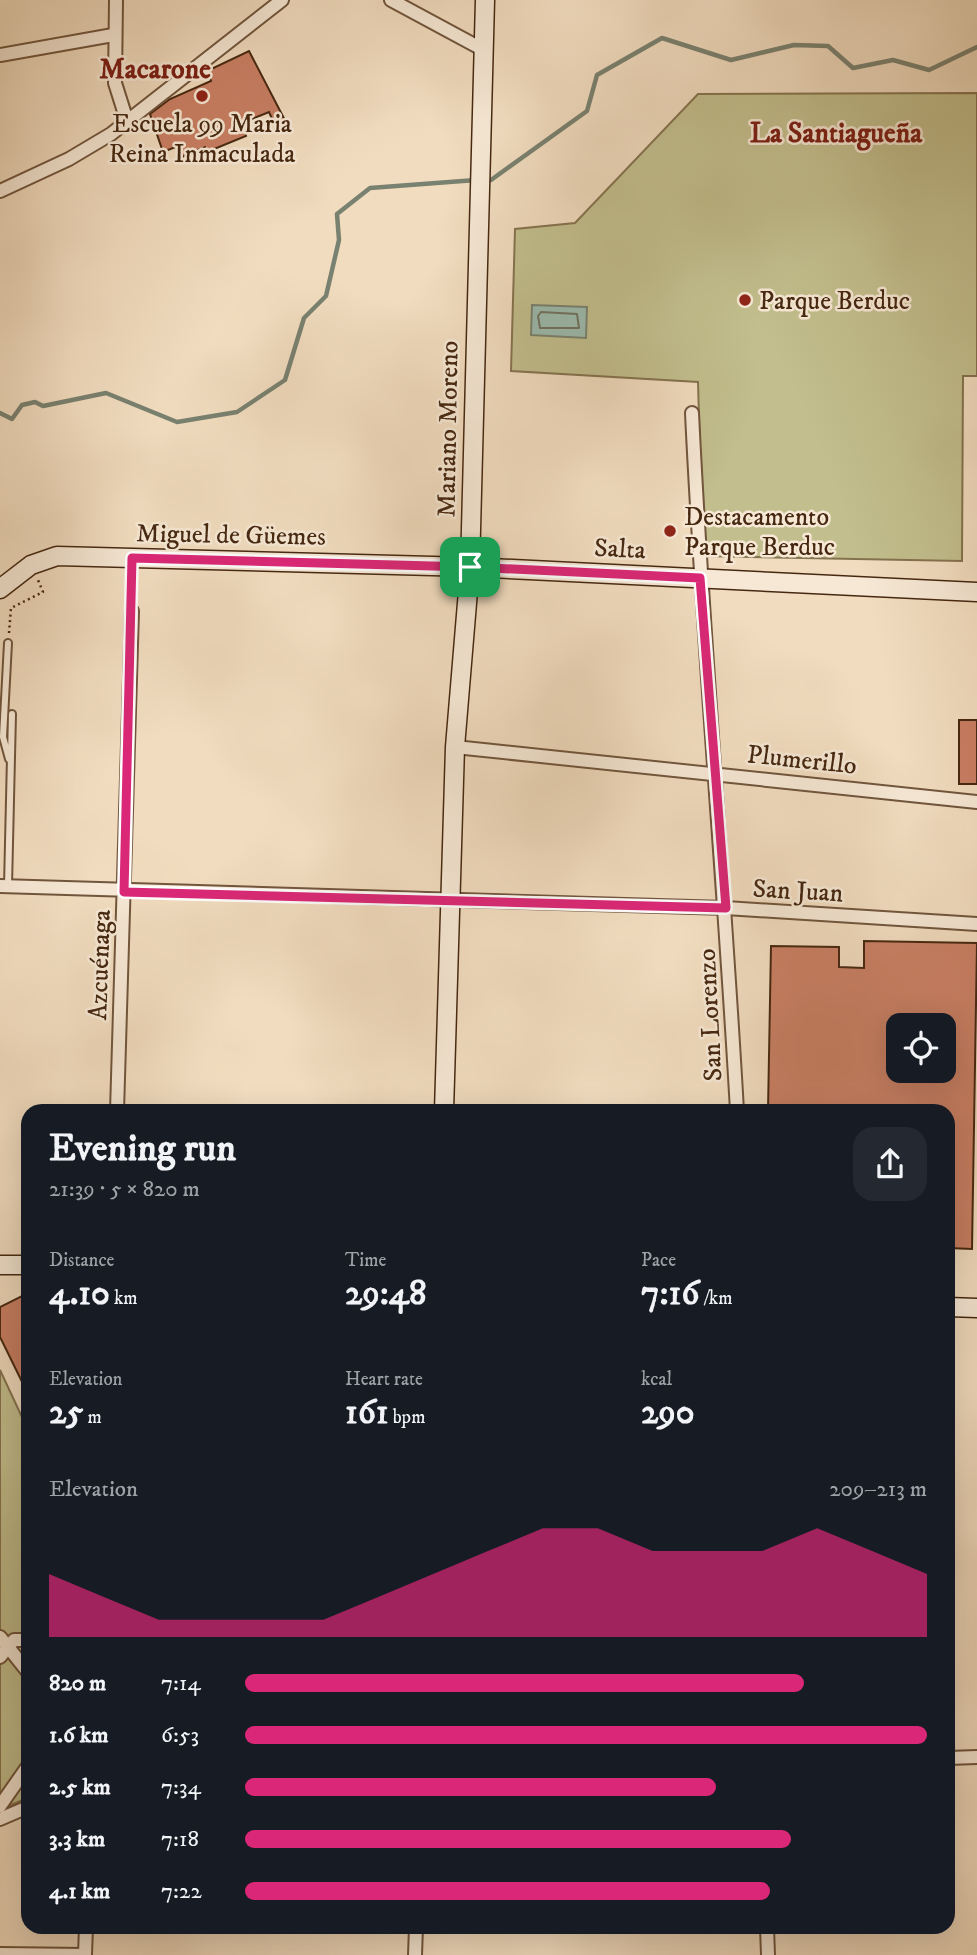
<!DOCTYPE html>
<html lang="en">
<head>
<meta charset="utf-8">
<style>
  :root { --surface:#171b24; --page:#242831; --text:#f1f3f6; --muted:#9ea1a6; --accent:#db2777 }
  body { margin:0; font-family:"IM FELL DW Pica",serif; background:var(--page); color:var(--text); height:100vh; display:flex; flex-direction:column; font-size:26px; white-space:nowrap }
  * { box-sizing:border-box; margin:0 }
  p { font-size:23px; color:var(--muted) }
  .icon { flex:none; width:38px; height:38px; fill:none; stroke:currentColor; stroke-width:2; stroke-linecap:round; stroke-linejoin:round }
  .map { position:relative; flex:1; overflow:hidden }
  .drawer { position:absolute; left:21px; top:1104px; width:934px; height:830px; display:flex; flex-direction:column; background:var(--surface); border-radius:21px; box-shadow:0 7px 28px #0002 }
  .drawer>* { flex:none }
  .buttons { position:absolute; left:886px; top:1013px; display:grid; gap:14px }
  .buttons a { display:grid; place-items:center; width:70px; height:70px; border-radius:14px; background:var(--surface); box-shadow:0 7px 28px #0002; font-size:35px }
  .pin { position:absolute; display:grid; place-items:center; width:60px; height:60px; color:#fff; margin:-30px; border-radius:14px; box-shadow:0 4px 10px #0006 }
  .round { display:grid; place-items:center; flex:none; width:74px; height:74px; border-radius:21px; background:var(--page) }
  .headline { display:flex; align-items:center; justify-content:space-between; height:119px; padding:0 28px }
  h1 { font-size:38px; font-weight:700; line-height:52px }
  .metrics { display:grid; grid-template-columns:repeat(3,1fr); gap:10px; height:119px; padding:7px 28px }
  .metrics div { display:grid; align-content:center }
  .metrics b { font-size:35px; font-weight:700 }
  .metrics small { font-size:19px; font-weight:400 }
  .metrics p { font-size:19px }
  .chart { height:196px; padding:14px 28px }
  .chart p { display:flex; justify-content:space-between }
  .chart svg { width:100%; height:126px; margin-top:7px; fill:var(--accent); opacity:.7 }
  ul { padding:0 28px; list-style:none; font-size:23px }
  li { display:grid; grid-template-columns:112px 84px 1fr; align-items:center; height:52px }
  li i { height:18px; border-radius:9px; background:var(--accent) }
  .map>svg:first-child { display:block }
  .green { fill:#c2be8d; stroke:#84734f; stroke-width:2 }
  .water { fill:#9bbcaf; stroke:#798170; stroke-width:2 }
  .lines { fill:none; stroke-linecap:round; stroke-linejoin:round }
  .shore { stroke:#707260; stroke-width:2 }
  .stream { stroke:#798170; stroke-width:4.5 }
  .building { fill:#c97f64; stroke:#462811; stroke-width:2; fill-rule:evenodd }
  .lane-casing { stroke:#71553c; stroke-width:10 }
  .street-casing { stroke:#71553c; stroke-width:16 }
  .secondary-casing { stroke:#462811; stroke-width:21 }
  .path { stroke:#462811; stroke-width:2.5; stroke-dasharray:2 3.5; stroke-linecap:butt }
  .lane { stroke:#f6e8d5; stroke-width:6 }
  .street { stroke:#f6e8d5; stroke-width:12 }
  .secondary { stroke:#f6e8d5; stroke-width:18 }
  .route-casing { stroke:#fff; stroke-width:14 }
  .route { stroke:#db2777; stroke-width:9 }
  .poi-dot { fill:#8f2418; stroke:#f6e8d5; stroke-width:2.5 }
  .labels { text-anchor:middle; stroke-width:5; stroke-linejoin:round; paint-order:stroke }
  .poi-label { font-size:26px; fill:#462811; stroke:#f6e8d5; text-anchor:start }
  .street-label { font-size:26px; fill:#462811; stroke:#f6e8d5 }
  .neighbourhood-label { font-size:28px; font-weight:bold; fill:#7a1f14; stroke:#f6e8d5 }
</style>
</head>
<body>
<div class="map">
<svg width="977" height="1955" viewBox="0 0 977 1955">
  <rect width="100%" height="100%" fill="#f1dcbf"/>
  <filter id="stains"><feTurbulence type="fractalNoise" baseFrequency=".00286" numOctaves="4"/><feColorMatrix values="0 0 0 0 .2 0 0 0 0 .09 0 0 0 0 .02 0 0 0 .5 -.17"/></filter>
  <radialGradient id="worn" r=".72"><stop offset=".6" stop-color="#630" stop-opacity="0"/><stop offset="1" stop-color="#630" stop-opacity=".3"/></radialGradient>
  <path class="green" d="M977 93V376H963L962 561 703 556 698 382 511 371 515 229 575 223 698 94Z
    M0 1370 28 1430V1798L0 1809Z"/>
  <path class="water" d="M532 305 587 307 586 338 531 335Z"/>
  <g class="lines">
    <path class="shore" d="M541 312 577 314 579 328H540L538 316Z"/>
    <path class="stream" d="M485 180H491L587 111 597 75 662 38 731 60 794 45 828 46 853 68 893 60 929 70 977 47
      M0 413 12 419 22 405 35 402 43 406 106 393 177 422 237 412 285 380 304 318 326 296 339 240 337 214 370 188 476 180"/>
  </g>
  <path class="building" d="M249 51 289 128 278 132 269 112 242 123 246 136 207 152 205 147 182 157 178 146 163 152 150 114 170 99 211 81 207 71Z
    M959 720H977V784H959Z
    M864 941 977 943 972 1249 948 1248V1111H768L771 946 839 947V967L864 968ZM898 1026H943V1071H898Z
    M24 1295 28 1304V1394L0 1337V1307Z"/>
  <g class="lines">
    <defs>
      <path id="lane" d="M8 643 3 737 9 759
        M8 886 12 714"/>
      <path id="street" d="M116 0 115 83 127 121
        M391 0 482 49
        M0 55 113 35
        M0 191 69 159 111 134 282 0
        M692 413C703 646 724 878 737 1111
        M455 747 977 802
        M0 886 726 908 977 924
        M117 1111 132 611
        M0 1637 28 1672
        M0 1657 14 1640H28
        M948 1758 977 1757
        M0 1806 28 1766
        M0 1819 28 1807
        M767 1927 768 1955
        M0 1954 85 1955 86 1927
        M415 1955 416 1927"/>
      <path id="secondary" d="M0 589 31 565 57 556 470 567 977 592
        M444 1111 455 747 470 567 485 0
        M0 1265H28
        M948 1307 977 1308"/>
    </defs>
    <use href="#lane" class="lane-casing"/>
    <use href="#street" class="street-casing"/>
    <use href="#secondary" class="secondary-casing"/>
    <path class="path" d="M132 572V597
      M9 633 11 608 43 592 38 580"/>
    <use href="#lane" class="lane"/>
    <use href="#street" class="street"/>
    <use href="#secondary" class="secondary"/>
  </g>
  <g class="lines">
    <defs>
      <path id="route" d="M132 558 470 567 700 578 726 908 124 892Z"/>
    </defs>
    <use href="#route" class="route-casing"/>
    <use href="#route" class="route"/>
  </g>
  <g class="poi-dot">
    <circle cx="202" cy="96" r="7"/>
    <circle cx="745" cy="300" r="7"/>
    <circle cx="670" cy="531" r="7"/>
  </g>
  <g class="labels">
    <g class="poi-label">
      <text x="202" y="132" text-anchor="middle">Escuela 99 Maria<tspan x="202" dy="30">Reina Inmaculada</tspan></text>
      <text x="759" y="309">Parque Berduc</text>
      <text x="684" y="525">Destacamento<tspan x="684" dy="30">Parque Berduc</tspan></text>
    </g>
    <g class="street-label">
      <text transform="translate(447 429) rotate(-89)" y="9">Mariano Moreno</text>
      <text transform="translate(231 534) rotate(1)" y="9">Miguel de Güemes</text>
      <text transform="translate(620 548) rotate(3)" y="9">Salta</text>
      <text transform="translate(802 759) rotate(6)" y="9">Plumerillo</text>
      <text transform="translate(798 890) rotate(3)" y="9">San Juan</text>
      <text transform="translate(99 965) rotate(-88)" y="9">Azcuénaga</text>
      <text transform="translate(709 1015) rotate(-93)" y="9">San Lorenzo</text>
    </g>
    <g class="neighbourhood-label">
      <text x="155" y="78">Macarone</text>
      <text x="836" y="142">La Santiagueña</text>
    </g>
  </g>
  <rect width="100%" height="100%" filter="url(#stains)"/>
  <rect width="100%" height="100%" fill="url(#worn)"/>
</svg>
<div class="buttons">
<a><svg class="icon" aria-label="locate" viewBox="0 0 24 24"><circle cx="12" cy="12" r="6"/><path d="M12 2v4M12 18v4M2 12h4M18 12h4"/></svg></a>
</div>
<div class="pin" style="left:470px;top:567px;background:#1e9e55"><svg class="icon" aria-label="arrive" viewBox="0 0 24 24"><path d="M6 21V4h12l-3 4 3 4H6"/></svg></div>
<section class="drawer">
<div class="headline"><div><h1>Evening run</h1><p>21:39 · 5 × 820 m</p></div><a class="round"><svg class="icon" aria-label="share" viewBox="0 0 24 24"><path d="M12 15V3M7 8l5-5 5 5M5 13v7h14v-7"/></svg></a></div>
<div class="metrics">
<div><p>Distance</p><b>4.10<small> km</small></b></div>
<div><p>Time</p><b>29:48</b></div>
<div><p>Pace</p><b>7:16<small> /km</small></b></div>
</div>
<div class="metrics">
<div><p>Elevation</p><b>25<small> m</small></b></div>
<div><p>Heart rate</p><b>161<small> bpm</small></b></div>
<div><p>kcal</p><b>290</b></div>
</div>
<div class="chart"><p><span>Elevation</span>209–213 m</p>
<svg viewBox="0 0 160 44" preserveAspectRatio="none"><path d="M0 44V22L10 30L20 38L30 38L40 38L50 38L60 30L70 22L80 14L90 6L100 6L110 14L120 14L130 14L140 6L150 14L160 22V44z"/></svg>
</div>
<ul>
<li><b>820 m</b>7:14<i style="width:82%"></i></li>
<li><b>1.6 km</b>6:53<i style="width:100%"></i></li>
<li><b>2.5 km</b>7:34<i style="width:69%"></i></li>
<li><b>3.3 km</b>7:18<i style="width:80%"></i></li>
<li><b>4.1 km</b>7:22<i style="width:77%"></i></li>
</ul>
</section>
</div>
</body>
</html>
